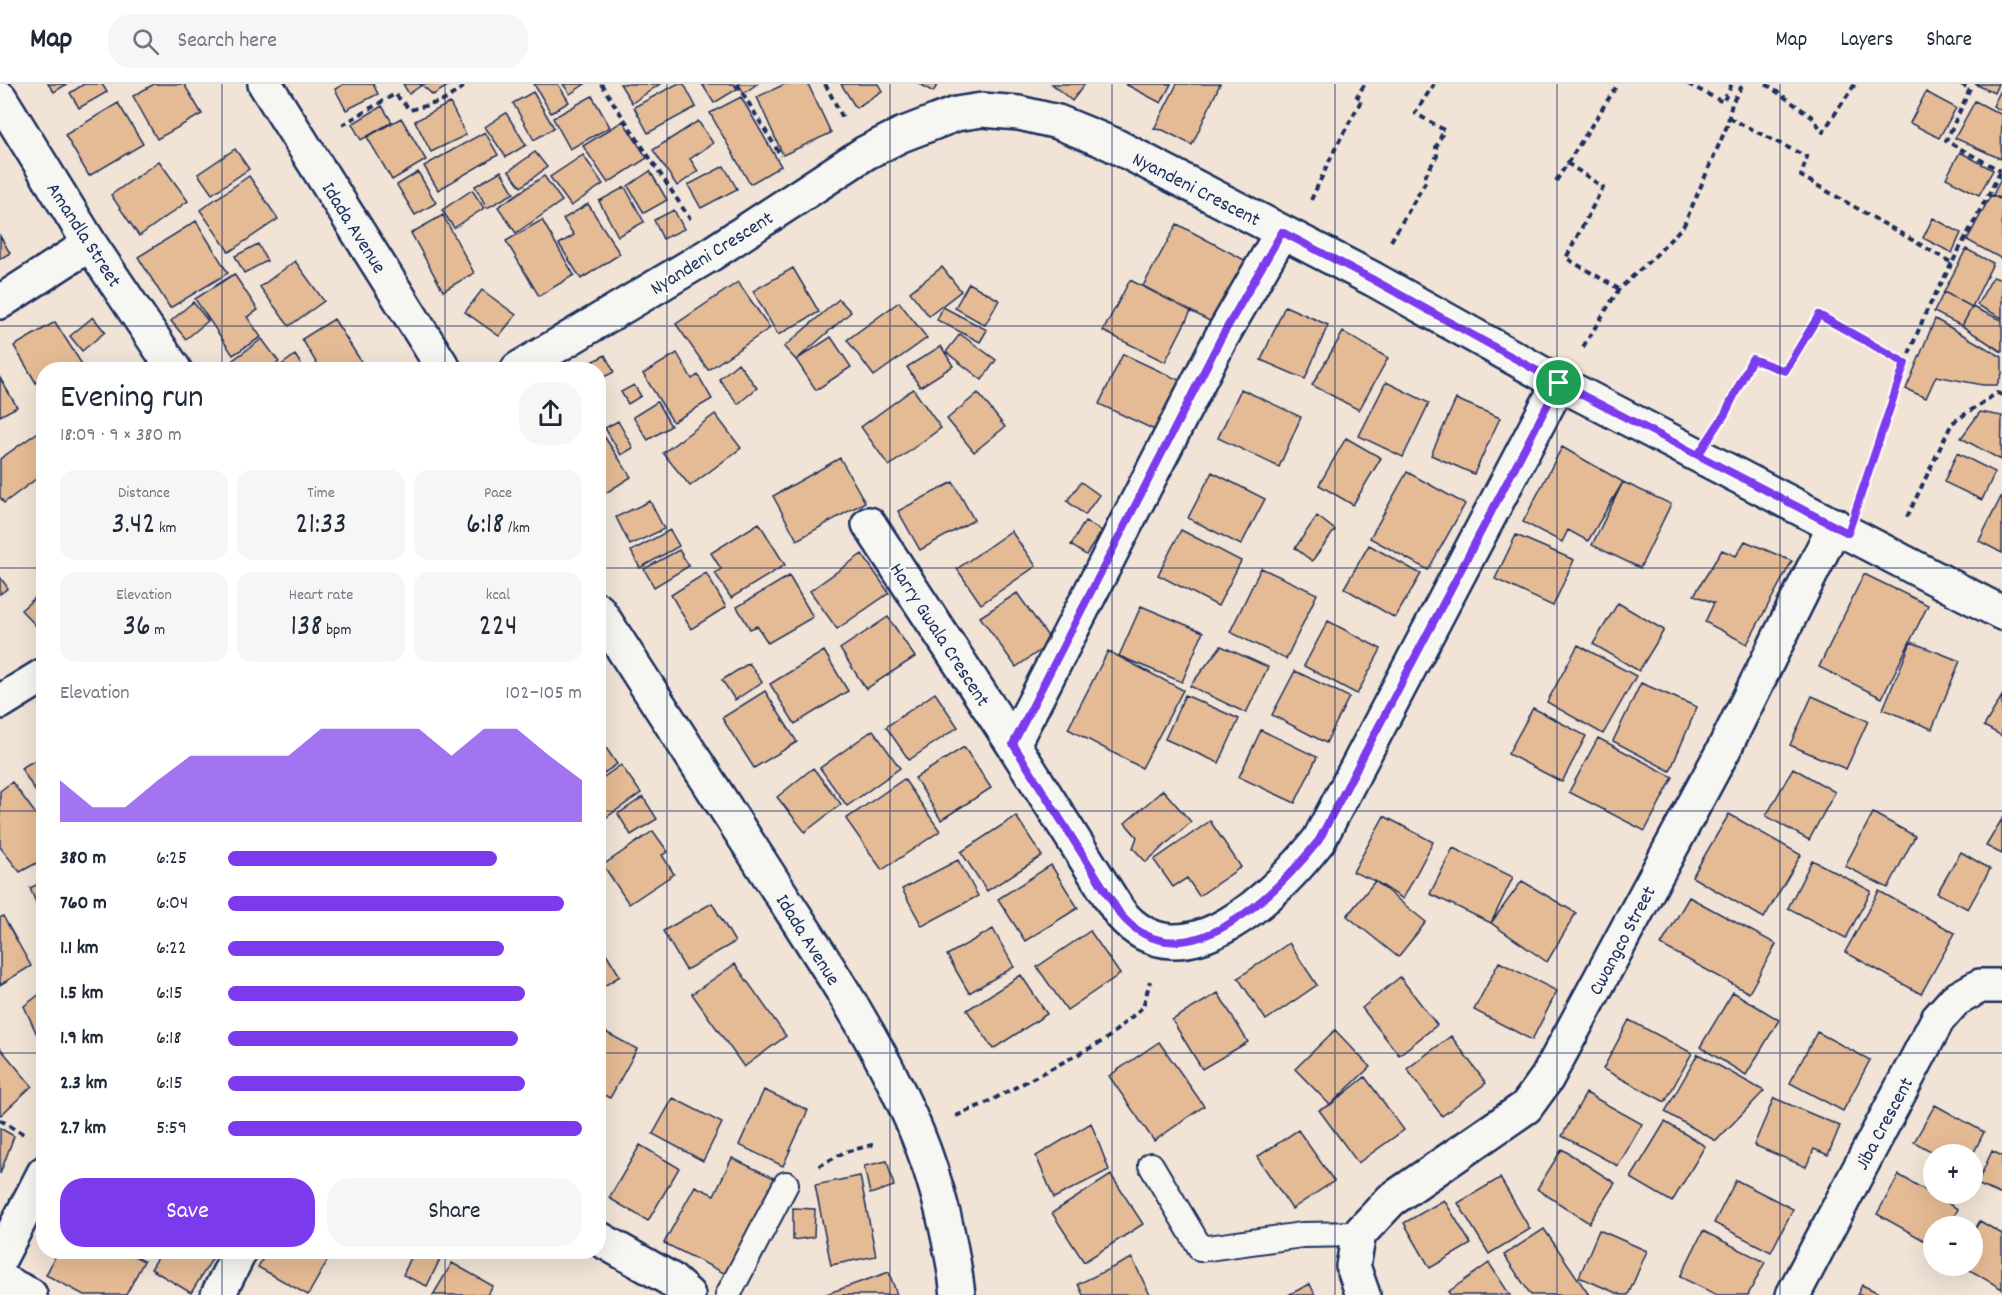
<!DOCTYPE html>
<html lang="en">
<head>
<meta charset="utf-8">
<style>
  :root { --surface:#fff; --page:#f6f6f7; --text:#1f2937; --muted:#747a83; --line:#e0e1e3; --accent:#7c3aed }
  body { margin:0; font-family:Dekko,sans-serif; background:var(--page); color:var(--text); height:100vh; display:flex; flex-direction:column; font-size:22px; white-space:nowrap }
  * { box-sizing:border-box; margin:0 }
  p { font-size:20px; color:var(--muted) }
  .icon { flex:none; width:33px; height:33px; fill:none; stroke:currentColor; stroke-width:2; stroke-linecap:round; stroke-linejoin:round }
  .map { position:relative; flex:1; overflow:hidden }
  .drawer { position:absolute; left:36px; top:278px; width:570px; height:897px; display:flex; flex-direction:column; background:var(--surface); border-radius:24px; box-shadow:0 6px 24px #0002 }
  .drawer>* { flex:none }
  .tools { position:absolute; left:1923px; top:1060px; display:grid; gap:12px }
  .tools a { display:grid; place-items:center; width:60px; height:60px; border-radius:50%; background:var(--surface); box-shadow:0 6px 24px #0002; font-size:30px }
  .pin { position:absolute; display:grid; place-items:center; width:51px; height:51px; color:#fff; margin:-26px; border:3px solid #fff; border-radius:50%; box-shadow:0 2px 6px #0007 }
  .round { display:grid; place-items:center; flex:none; width:63px; height:63px; border-radius:24px; background:var(--page) }
  .summary { display:flex; align-items:center; justify-content:space-between; height:102px; padding:0 24px }
  h1 { font-size:33px; font-weight:600; line-height:45px }
  .figures { display:grid; grid-template-columns:repeat(3,1fr); gap:9px; height:102px; padding:6px 24px }
  .figures div { display:grid; align-content:center; border-radius:15px; background:var(--page); text-align:center }
  .figures b { font-size:30px; font-weight:600 }
  .figures small { font-size:16px; font-weight:400 }
  .figures p { font-size:16px }
  .chart { height:168px; padding:12px 24px }
  .chart p { display:flex; justify-content:space-between }
  .chart svg { width:100%; height:108px; margin-top:6px; fill:var(--accent); opacity:.7 }
  .button { display:flex; gap:12px; margin-top:auto; padding:12px 24px }
  .button a { flex:1; height:69px; border-radius:24px; background:var(--accent); color:#fff; font-size:24px; font-weight:600; line-height:69px; text-align:center }
  .button a+a { background:var(--page); color:var(--text) }
  ul { padding:0 24px; list-style:none; font-size:20px }
  li { display:grid; grid-template-columns:96px 72px 1fr; align-items:center; height:45px }
  li i { height:15px; border-radius:8px; background:var(--accent) }
  header { display:flex; align-items:center; gap:36px; box-sizing:border-box; height:84px; padding:0 30px; background:var(--surface); border-bottom:2px solid var(--line) }
  header strong { font-size:28px }
  nav { display:flex; gap:33px; margin-inline-start:auto; font-size:21px }
  .search { width:420px; height:54px; background:var(--page); display:flex; align-items:center; gap:15px; box-sizing:border-box; padding:0 21px; border-radius:24px; color:var(--muted); font-size:22px }
  .map>svg:first-child { display:block }
  .building { fill:#e5bb95; stroke:#1b2f5e; stroke-width:1.5 }
  .lines { fill:none; stroke-linecap:round; stroke-linejoin:round }
  .service-casing { stroke:#1b2f5e; stroke-width:28 }
  .minor-casing { stroke:#1b2f5e; stroke-width:38 }
  .tertiary-casing { stroke:#1b2f5e; stroke-width:38 }
  .path { stroke:#1b2f5e; stroke-width:4; stroke-dasharray:6 4.5; stroke-linecap:butt }
  .service { stroke:#f6f6f2; stroke-width:24 }
  .minor { stroke:#f6f6f2; stroke-width:33 }
  .tertiary { stroke:#f6f6f2; stroke-width:33 }
  .route-casing { stroke:#fff; stroke-width:12 }
  .route { stroke:#7c3aed; stroke-width:8 }
  .grid { fill:none; stroke:#1b2f5e; stroke-width:1.5; stroke-opacity:0.55 }
  .labels { text-anchor:middle; stroke-width:4.5; stroke-linejoin:round; paint-order:stroke }
  .street-label { font-size:20px; fill:#1b2f5e; stroke:#f6f6f2 }
</style>
</head>
<body>
<header>
<strong>Map</strong>
<div class="search"><svg class="icon" aria-label="search" viewBox="0 0 24 24"><circle cx="10" cy="10" r="6"/><path d="M15 15l6 6"/></svg>Search here</div>
<nav><a>Map</a><a>Layers</a><a>Share</a></nav>
</header>
<div class="map">
<svg width="2002" height="1211" viewBox="0 0 2002 1211">
  <rect width="100%" height="100%" fill="#f1e4d6"/>
  <filter id="ink" filterUnits="userSpaceOnUse"><feTurbulence type="fractalNoise" baseFrequency=".0167" numOctaves="2"/><feDisplacementMap in="SourceGraphic" scale="12" xChannelSelector="R" yChannelSelector="G"/><feConvolveMatrix kernelMatrix="1 2 1 2 8 2 1 2 1" color-interpolation-filters="sRGB"/></filter>
  <g filter="url(#ink)">
    <path class="building" d="M48 0H67L54 8Z
      M84 0H102L107 8 79 24 70 9Z
      M154 0H184L202 30 157 55 133 12Z
      M344 0H373L378 10 346 26 335 5Z
      M403 0H451L433 11 422 1 409 10Z
      M534 0H558L569 18 551 29Z
      M563 0H585L570 10Z
      M620 0H660L632 19Z
      M677 0H684L696 23 648 49 634 23Z
      M702 0H734L737 5 714 19Z
      M738 0H757L744 9Z
      M785 0H808L831 49 783 71 757 13Z
      M841 0H878L882 7 856 24Z
      M920 0H938L933 8Z
      M1052 0H1085L1072 17Z
      M1125 0H1171L1161 19Z
      M1177 0H1220L1192 61 1163 46 1154 45Z
      M1975 0H1998L1994 9Z
      M2002 4V27L1993 22Z
      M533 8 554 44 534 56 513 19Z
      M1926 8 1956 24 1939 54 1910 39Z
      M592 12 610 43 570 65 553 34Z
      M741 13 781 82 750 100 710 29Z
      M1975 17 2002 31 2001 75 1955 54Z
      M118 19 143 60 89 92 65 51Z
      M450 19 466 51 431 68 415 37Z
      M382 22 392 38 361 56 352 40Z
      M506 29 526 61 506 73 485 43Z
      M401 34 426 76 392 96 367 53Z
      M623 37 647 74 608 99 583 62Z
      M698 37 713 59 690 75 698 87 677 102 653 66Z
      M485 48 498 71 438 106 424 82Z
      M235 65 249 85 212 110 198 90Z
      M535 68 547 83 521 103 509 87Z
      M1960 68 1993 86 1979 111 1946 94Z
      M583 71 603 100 571 122 550 93Z
      M159 77 188 117 139 152 111 111Z
      M724 82 737 105 701 124 688 101Z
      M501 87 514 109 487 124 475 102Z
      M650 87 667 116 644 129 628 102Z
      M418 88 436 119 415 131 397 101Z
      M249 92 278 135 229 168 200 126Z
      M544 92 562 117 516 149 498 123Z
      M2002 93V115L1993 111Z
      M625 103 644 138 618 152 599 117Z
      M472 106 484 124 454 144 442 126Z
      M1991 111 2002 116V175L1967 156Z
      M588 120 620 170 581 195 559 160 574 151 563 135Z
      M674 126 684 145 663 155 654 136Z
      M443 131 474 189 443 207 411 149Z
      M1933 134 1961 149 1952 169 1923 154Z
      M542 136 574 191 539 212 506 157Z
      M196 137 228 189 170 224 138 173Z
      M1177 140 1250 179 1217 241 1143 202Z
      M0 152 10 169 0 175Z
      M258 160 267 177 244 189 235 172Z
      M1966 165 1993 179 1972 223 1944 208Z
      M295 177 324 217 289 242 260 203Z
      M942 183 961 207 929 232 910 208Z
      M793 184 819 228 778 251 753 207Z
      M234 190 258 226 247 233 261 253 233 271 195 215Z
      M1993 193 2002 196V234L1977 221Z
      M1130 196 1191 227 1165 278 1103 247Z
      M738 198 770 244 708 286 676 240Z
      M969 199 999 216 985 241 955 224Z
      M482 206 516 231 499 252 465 228Z
      M1944 208 1972 223 1962 242 1934 228Z
      M839 215 851 228 796 276 784 263Z
      M193 218 208 237 186 255 171 237Z
      M899 218 927 254 874 292 847 256Z
      M1285 222 1328 241 1305 295 1261 276Z
      M943 223 987 246 980 258 937 236Z
      M1972 223 2002 236V268L1962 242Z
      M93 233 105 248 82 267 70 252Z
      M334 235 366 285H320L302 255Z
      M1935 235 2002 273V290L1997 301H1983L1936 292 1926 314 1906 305Z
      M55 238 85 285H44L42 309 14 262Z
      M1343 248 1388 274 1359 326 1312 301Z
      M960 250 996 276 982 296 946 268Z
      M831 253 851 283 816 306 796 276Z
      M262 255 279 278 269 285H240L233 276Z
      M941 262 953 282 920 303 907 283Z
      M677 269 692 295 698 291 712 315 673 338 643 290Z
      M1123 270 1181 297 1157 347 1099 320Z
      M295 271 304 285H276Z
      M605 271 614 288 598 296V285H584L583 283Z
      M738 279 757 304 738 320 719 295Z
      M0 294 17 323 0 332Z
      M1386 298 1429 319 1403 373 1359 352Z
      M634 301 641 312 628 320 621 308Z
      M913 305 941 344 889 382 861 343Z
      M1241 305 1301 333 1279 383 1218 354Z
      M978 309 1005 343 974 368 947 335Z
      M1456 315 1500 334 1474 390 1431 371Z
      M657 318 671 342 648 356 633 333Z
      M1980 328 2002 332 2001 376 1961 354Z
      M715 330 741 364 690 402 663 369Z
      M618 337 633 364 621 371 605 344Z
      M44 344V389L4 419 0 413V375Z
      M600 346 631 393 598 414V347Z
      M1346 354 1381 374 1353 421 1319 401Z
      M1562 363 1623 398 1588 457 1568 446 1562 458 1523 438Z
      M1957 369 1995 388 1982 416 1944 398Z
      M840 374 865 418 797 456 773 412Z
      M1212 388 1265 415 1241 461 1188 434Z
      M1407 388 1465 420 1428 486 1370 454Z
      M953 398 974 436 920 466 898 427Z
      M1081 398 1099 411 1085 431 1067 417Z
      M1623 398 1671 420 1640 484 1592 461Z
      M2002 411V469L1979 457Z
      M650 417 664 445 630 461 616 433Z
      M1317 432 1335 446 1312 477 1295 464Z
      M1085 437 1102 447 1086 471 1071 461Z
      M759 439 785 481 731 514 715 489 721 485 711 469Z
      M670 446 679 462 640 484 631 467Z
      M1181 446 1241 477 1218 522 1158 491Z
      M1011 447 1036 482 981 520 957 485Z
      M1516 451 1574 476 1553 522 1495 495Z
      M1745 457 1792 477 1747 560 1705 538 1714 519 1694 511 1722 466 1736 472Z
      M1369 461 1421 490 1395 534 1344 504Z
      M679 466 689 482 654 503 644 485Z
      M862 470 889 509 837 545 810 507Z
      M1261 484 1317 510 1286 575 1230 548Z
      M706 489 726 523 691 545 671 511Z
      M1864 490 1928 521 1882 614 1819 583Z
      M789 492 813 533 768 559 757 542 750 545 737 523Z
      M0 493 8 504 0 510Z
      M44 506V550L21 526Z
      M1017 509 1052 558 1016 583 980 533Z
      M1618 519 1664 546 1639 587 1593 560Z
      M1141 522 1203 548 1182 598 1119 572Z
      M888 533 915 573 866 605 840 565Z
      M1328 537 1381 565 1357 610 1304 582Z
      M1911 558 1960 577 1932 645 1883 625Z
      M1578 561 1636 592 1603 650 1547 618Z
      M1221 562 1268 583 1246 629 1190 602Z
      M824 567 848 607 795 640 770 600Z
      M1108 567 1183 606 1142 684 1068 645Z
      M749 579 762 598 735 616 722 596Z
      M1295 587 1349 613 1326 659 1272 631Z
      M1641 599 1697 623 1670 687 1613 657Z
      M765 607 797 658 754 684 722 634Z
      M935 609 958 643 909 676 886 643Z
      M1185 611 1239 635 1219 679 1165 655Z
      M1812 612 1868 637 1846 685 1790 661Z
      M2002 612V652L1984 642Z
      M1533 624 1586 652 1562 698 1508 670Z
      M873 646 900 684 847 722 820 684Z
      M1261 646 1317 673 1295 719 1239 693Z
      M598 652 617 680 598 693Z
      M1598 654 1673 693 1645 747 1569 708Z
      M964 663 991 704 941 736 915 694Z
      M44 671V721L21 684Z
      M621 681 641 709 598 739V697Z
      M813 684 841 720 805 748 777 713Z
      M1793 684 1835 708 1809 756 1766 732Z
      M904 695 940 747 882 786 846 735Z
      M12 698 44 741V775L20 788 0 763V707Z
      M1163 706 1191 738 1146 778 1133 764 1137 753 1125 739Z
      M643 713 657 735 631 751 618 730Z
      M1873 729 1915 752 1888 804 1845 782Z
      M1729 730 1801 771 1764 834 1692 793Z
      M1016 732 1042 772 987 807 961 768Z
      M1384 732 1433 758 1403 815 1375 797 1353 788Z
      M2002 735V770L1986 762Z
      M1210 737 1241 783 1199 812 1187 794 1173 803 1154 776Z
      M653 747 668 768 662 771 674 790 629 820 603 781Z
      M1453 764 1513 793 1491 839 1430 810Z
      M1961 768 1990 785 1968 825 1937 809Z
      M958 776 978 812 922 842 902 805Z
      M1812 776 1871 807 1846 854 1788 824Z
      M1051 781 1078 824 1025 857 998 815Z
      M44 797V838L30 804Z
      M1375 797 1426 838 1398 873 1347 832Z
      M1522 797 1576 829 1547 878 1491 839Z
      M1879 807 1955 849 1921 910 1845 868Z
      M1689 813 1776 860 1749 909 1661 861Z
      M712 819 735 858 686 886 663 847Z
      M3 832 31 882 0 901V834Z
      M993 845 1014 883 969 909 947 871Z
      M1090 847 1120 890 1067 926 1037 883Z
      M1289 859 1317 901 1266 936 1238 894Z
      M601 861 620 892 598 906V862Z
      M1499 878 1557 907 1532 956 1474 926Z
      M735 880 786 952 744 983 692 910Z
      M1021 891 1047 930 993 965 967 926Z
      M1400 893 1437 941 1399 971 1362 924Z
      M44 907V966L24 922Z
      M1733 908 1779 936 1746 991 1700 963Z
      M1218 909 1248 958 1202 985 1172 936Z
      M1629 936 1692 969 1665 1018 1603 985Z
      M598 944 637 965 610 1014 598 1008Z
      M1335 946 1370 983 1330 1021 1295 985Z
      M1817 948 1870 976 1843 1027 1790 999Z
      M1451 952 1486 999 1442 1032 1407 985Z
      M1159 958 1204 1022 1154 1057 1109 992Z
      M0 964 32 1002 1 1031 0 1030Z
      M1698 970 1764 1007 1716 1057 1665 1028Z
      M1365 993 1404 1046 1358 1079 1319 1026 1330 1021Z
      M764 1006 808 1026 783 1082 739 1061Z
      M1586 1009 1642 1040 1618 1082 1562 1052Z
      M673 1014 722 1039 703 1077 653 1050Z
      M1774 1014 1840 1042 1828 1071 1814 1065 1806 1083 1754 1061Z
      M1935 1021 1984 1048 1972 1072 1938 1071 1914 1058Z
      M1665 1038 1705 1062 1672 1118 1631 1094Z
      M1091 1039 1109 1086 1054 1114 1036 1072Z
      M0 1044 14 1052 0 1090Z
      M1298 1046 1334 1097 1292 1125 1257 1073Z
      M640 1061 679 1084 648 1137 609 1114Z
      M1562 1065 1615 1099 1589 1139 1537 1105Z
      M1992 1067 2002 1072V1111L1977 1100Z
      M732 1074 778 1096 730 1192 664 1159 695 1102 714 1111Z
      M887 1077 894 1102 870 1110 864 1082Z
      M1111 1091 1143 1140 1084 1178 1052 1129Z
      M1899 1091 1958 1125 1948 1143H1934V1162L1877 1130Z
      M860 1092 876 1172 831 1181 815 1101Z
      M1500 1094 1530 1145 1489 1170 1458 1119Z
      M1736 1096 1793 1125 1771 1168 1714 1139Z
      M1444 1116 1471 1160 1430 1184 1404 1139Z
      M793 1124 815 1125 814 1153 793 1156Z
      M1980 1137 2002 1150V1205L1963 1182H1972V1150Z
      M1544 1145 1589 1211H1531L1504 1171Z
      M1599 1146 1647 1167 1628 1211H1621L1579 1193Z
      M1703 1147 1765 1178 1748 1211H1717L1680 1193Z
      M58 1167H125L144 1177 126 1211H84L46 1191Z
      M162 1167H217L191 1209 151 1185Z
      M267 1167H333L308 1211 258 1183Z
      M414 1167H423L440 1175 427 1202 403 1191Z
      M1132 1174 1150 1211H1083L1078 1200Z
      M452 1179 493 1202 488 1211H433Z
      M1489 1179 1510 1211H1451L1448 1208Z
      M889 1188 897 1211H826V1210Z
      M1310 1200 1315 1211H1288Z
      M1862 1201 1883 1211H1857Z"/>
    <g class="lines">
      <defs>
        <path id="service" d="M1151 1081 1201 1165 1302 1151 1359 1150
          M728 1211 786 1100"/>
        <path id="minor" d="M0 14 90 160 174 285
          M0 218 90 160
          M518 285 711 170 865 69 901 51 956 30 982 26 1019 29 1058 38 1112 60 1373 195 1559 299 2002 529
          M869 440 1013 660 1120 829C1183 905 1278 808 1319 756L1559 299
          M0 618 44 591
          M1013 660 1221 254 1282 148
          M598 1154 670 1195 688 1211
          M0 1174 44 1089
          M0 1196 30 1211
          M218 1211 240 1167
          M1363 1211 1353 1182 1359 1150 1391 1116 1526 1023 1547 994 1723 667 1835 441
          M1793 1211 1938 935 1955 916 1980 902H2002"/>
        <path id="tertiary" d="M265 0 444 285
          M598 526C655 614 711 702 768 790 821 873 879 956 917 1049 937 1097 952 1159 958 1211"/>
      </defs>
      <use href="#service" class="service-casing"/>
      <use href="#minor" class="minor-casing"/>
      <use href="#tertiary" class="tertiary-casing"/>
      <path class="path" d="M601 0 690 135
        M737 0 781 72
        M825 0 843 34
        M1688 0 1723 18 1732 0
        M1766 0 1812 33 1823 48 1855 0
        M1961 0 1970 5 1946 57 2001 87
        M1729 34 1807 73 1801 92 1952 179 2002 85
        M342 41 395 10 410 26 443 17 468 0
        M1567 79 1603 103 1566 174 1619 205
        M1556 97 1618 0
        M1311 116 1336 63 1362 15 1357 12 1365 0
        M1391 157 1426 97 1425 92 1437 72 1436 63 1444 46 1415 29 1434 0
        M1583 263 1619 205 1657 170 1684 141 1727 42 1732 19 1743 0
        M1722 335 1752 275 1785 287 1819 231 1905 279
        M1861 409 1899 294 1926 228 1952 179
        M1907 433 1952 339 1997 309 2002 311
        M956 1032 986 1019 1105 956 1143 923 1150 897
        M0 1036 25 1051
        M819 1082 845 1068 876 1060"/>
      <use href="#service" class="service"/>
      <use href="#minor" class="minor"/>
      <use href="#tertiary" class="tertiary"/>
    </g>
  </g>
  <g class="lines" filter="url(#ink)">
    <defs>
      <path id="route" d="M1559 299 1372 195 1282 148 1221 254 1013 660 1120 830C1183 905 1278 808 1319 756L1559 299 1848 449 1905 279 1819 231 1785 287 1752 275 1725 330 1698 371 1559 299"/>
    </defs>
    <use href="#route" class="route-casing"/>
    <use href="#route" class="route"/>
  </g>
  <path class="grid" d="M222 0V285M445 0V285M667 0V1211M890 0V1211M1112 0V1211M1335 0V1211M1557 0V1211M1780 0V1211M0 242H2002M0 484H44M598 484H2002M0 727H44M598 727H2002M0 969H44M598 969H2002M222 1167V1211M445 1167V1211"/>
  <g class="labels">
    <g class="street-label">
      <text transform="translate(1197 104) rotate(27)" y="7">Nyandeni Crescent</text>
      <text transform="translate(355 143) rotate(58)" y="7">Idada Avenue</text>
      <text transform="translate(85 150) rotate(57)" y="7">Amandla Street</text>
      <text transform="translate(711 168) rotate(-32)" y="7">Nyandeni Crescent</text>
      <text transform="translate(941 550) rotate(57)" y="7">Harry Gwala Crescent</text>
      <text transform="translate(809 855) rotate(58)" y="7">Idada Avenue</text>
      <text transform="translate(1621 856) rotate(-62)" y="7">Cwangco Street</text>
      <text transform="translate(1883 1039) rotate(-62)" y="7">Jiba Crescent</text>
    </g>
  </g>
</svg>
<div class="tools">
<a>+</a>
<a>−</a>
</div>
<div class="pin" style="left:1559px;top:299px;background:#1e9e55"><svg class="icon" aria-label="arrive" viewBox="0 0 24 24"><path d="M6 21V4h12l-3 4 3 4H6"/></svg></div>
<section class="drawer">
<div class="summary"><div><h1>Evening run</h1><p>18:09 · 9 × 380 m</p></div><a class="round"><svg class="icon" aria-label="share" viewBox="0 0 24 24"><path d="M12 15V3M7 8l5-5 5 5M5 13v7h14v-7"/></svg></a></div>
<div class="figures">
<div><p>Distance</p><b>3.42<small> km</small></b></div>
<div><p>Time</p><b>21:33</b></div>
<div><p>Pace</p><b>6:18<small> /km</small></b></div>
</div>
<div class="figures">
<div><p>Elevation</p><b>36<small> m</small></b></div>
<div><p>Heart rate</p><b>138<small> bpm</small></b></div>
<div><p>kcal</p><b>224</b></div>
</div>
<div class="chart"><p><span>Elevation</span>102–105 m</p>
<svg viewBox="0 0 160 44" preserveAspectRatio="none"><path d="M0 44V27L10 38L20 38L30 27L40 17L50 17L60 17L70 17L80 6L90 6L100 6L110 6L120 17L130 6L140 6L150 17L160 27V44z"/></svg>
</div>
<ul>
<li><b>380 m</b>6:25<i style="width:76%"></i></li>
<li><b>760 m</b>6:04<i style="width:95%"></i></li>
<li><b>1.1 km</b>6:22<i style="width:78%"></i></li>
<li><b>1.5 km</b>6:15<i style="width:84%"></i></li>
<li><b>1.9 km</b>6:18<i style="width:82%"></i></li>
<li><b>2.3 km</b>6:15<i style="width:84%"></i></li>
<li><b>2.7 km</b>5:59<i style="width:100%"></i></li>
</ul>
<div class="button"><a>Save</a><a>Share</a></div>
</section>
</div>
</body>
</html>
